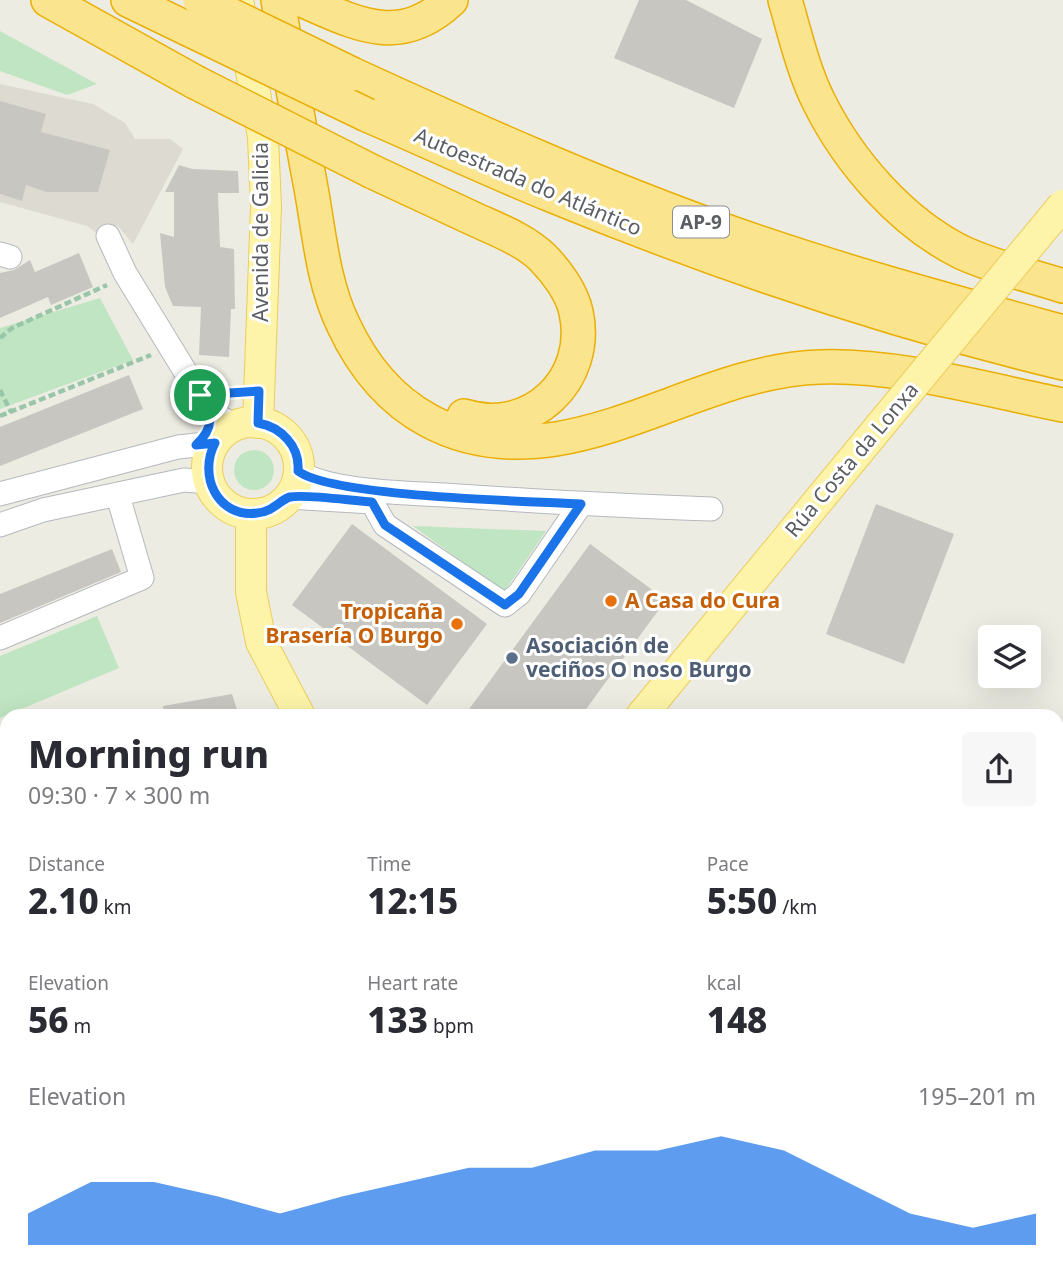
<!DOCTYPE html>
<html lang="en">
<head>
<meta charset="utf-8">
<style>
  :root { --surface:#fff; --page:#f7f7f7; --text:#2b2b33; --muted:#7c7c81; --accent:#1a73e8 }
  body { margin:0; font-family:"Noto Sans",sans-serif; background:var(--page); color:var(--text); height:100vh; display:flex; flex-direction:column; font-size:26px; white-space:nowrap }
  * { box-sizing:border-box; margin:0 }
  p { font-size:23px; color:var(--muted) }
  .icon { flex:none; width:38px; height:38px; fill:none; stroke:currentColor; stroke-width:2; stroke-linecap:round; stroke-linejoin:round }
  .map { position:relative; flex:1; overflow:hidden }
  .side { position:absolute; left:0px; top:709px; width:1064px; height:569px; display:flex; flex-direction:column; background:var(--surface); border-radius:21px 21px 0 0; box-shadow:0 7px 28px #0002 }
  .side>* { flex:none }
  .fabs { position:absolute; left:978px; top:625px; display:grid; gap:14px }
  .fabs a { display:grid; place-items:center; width:63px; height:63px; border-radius:7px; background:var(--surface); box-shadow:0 7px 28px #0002; font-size:35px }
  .pin { position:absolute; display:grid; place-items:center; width:60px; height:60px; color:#fff; margin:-30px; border:4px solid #fff; border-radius:50%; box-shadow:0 2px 7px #0007 }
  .round { display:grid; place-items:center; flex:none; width:74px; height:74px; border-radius:7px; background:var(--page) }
  .summary { display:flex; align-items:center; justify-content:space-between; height:119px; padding:0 28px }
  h1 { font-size:38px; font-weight:800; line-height:52px }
  .metrics { display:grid; grid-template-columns:repeat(3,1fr); gap:10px; height:119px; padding:7px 28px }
  .metrics div { display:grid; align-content:center }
  .metrics b { font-size:35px; font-weight:800 }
  .metrics small { font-size:19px; font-weight:400 }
  .metrics p { font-size:19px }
  .chart { height:196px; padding:14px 28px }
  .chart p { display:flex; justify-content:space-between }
  .chart svg { width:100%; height:126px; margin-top:7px; fill:var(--accent); opacity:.7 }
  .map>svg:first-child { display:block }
  .education { fill:#dddbd1 }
  .green { fill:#c0e5c2 }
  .building { fill:#c8c6c0 }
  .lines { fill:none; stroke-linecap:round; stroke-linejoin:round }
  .minor-casing { stroke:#b5b8bd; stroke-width:25 }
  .major-casing { stroke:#edcc5c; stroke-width:32 }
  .highway-casing { stroke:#eaaf06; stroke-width:36 }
  .path { stroke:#99c5a8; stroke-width:4.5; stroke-dasharray:7 3.5; stroke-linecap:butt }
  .minor { stroke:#fff; stroke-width:23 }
  .major { stroke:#fdf4a9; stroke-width:30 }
  .highway { stroke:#fae48d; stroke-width:33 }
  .major-bridge-casing { stroke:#edcc5c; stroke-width:32; stroke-linecap:butt }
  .highway-bridge-casing { stroke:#eaaf06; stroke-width:36; stroke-linecap:butt }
  .major-bridge { stroke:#fdf4a9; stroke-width:30 }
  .highway-bridge { stroke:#fae48d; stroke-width:33 }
  .route-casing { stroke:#fff; stroke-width:14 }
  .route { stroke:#1a73e8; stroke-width:9 }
  .food-dot { fill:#e8710a; stroke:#fff; stroke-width:2.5 }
  .service-dot { fill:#5c6f8a; stroke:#fff; stroke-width:2.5 }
  .labels { text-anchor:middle; stroke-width:6; stroke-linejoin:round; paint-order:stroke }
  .shield { fill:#fff; stroke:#8c8e92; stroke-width:2 }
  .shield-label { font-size:19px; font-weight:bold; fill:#5b5e63 }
  .street-label { font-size:21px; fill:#5b5e63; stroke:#fff }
  .food-label { font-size:21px; font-weight:bold; fill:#c56008; stroke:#fff; text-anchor:start }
  .service-label { font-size:21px; font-weight:bold; fill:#4e5e75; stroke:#fff; text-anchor:start }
</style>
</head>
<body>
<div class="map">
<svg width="1063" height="1277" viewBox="0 0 1063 1277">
  <rect width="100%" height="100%" fill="#edece3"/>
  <path class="education" d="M0 84 93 104 125 123 135 139H170L183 149 133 244 118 226 98 234 87 226 0 202Z"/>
  <path class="green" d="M0 31 97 84 67 95 0 71Z
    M100 298 133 360 0 409V328Z
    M234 470a20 20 0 1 1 40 0a20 20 0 1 1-40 0Z
    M413 526 546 531 504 592Z
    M97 616 119 668 0 718V656Z"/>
  <path class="building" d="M639 0H686L762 39 734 108 614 58Z
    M0 101 46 114 41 132 110 150 98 192H46L26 185 22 201 0 194Z
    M179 165 192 169 238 171 239 193H218L220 247 234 249 235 309H231L229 357 199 355 201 307 173 306 165 287 160 233 174 237V192H165Z
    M79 253 93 287 51 305 48 297 0 318V273L14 270 30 260 35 272Z
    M129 375 143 409 0 466V427Z
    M876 504 954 534 904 664 826 634Z
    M352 524 487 624 427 705 292 605Z
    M590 544 666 600 581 716H464Z
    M112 549 121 572 0 623V594Z
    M232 694 239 716H164L163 706Z"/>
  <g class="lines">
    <defs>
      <path id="minor" d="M108 236 125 273 210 412 236 426
        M0 254 10 257
        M298 471C326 492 408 493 444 495 533 501 622 506 711 509
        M0 494 178 447 215 443
        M288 497 372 502 385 525 505 605 519 594 581 504
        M0 525 43 510 184 480 209 482
        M0 638 142 578 118 496
        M1057 800 1063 799
        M1057 933 1063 893"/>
      <path id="major" d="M238 0 263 137 266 207 258 423
        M207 468a46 46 0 1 1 92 0a46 46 0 1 1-92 0Z
        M251 514V592L261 642 300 716
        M641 716 879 427
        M0 1212H7
        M371 1270 394 1277
        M746 1270 752 1277
        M725 1277V1270"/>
      <path id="highway" d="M48 0 195 82
        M128 0 188 29
        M278 0C288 63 299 125 311 188 319 232 323 283 343 324 384 413 459 454 556 439 647 424 727 370 820 367 896 364 987 390 1063 405
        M302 0C357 24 400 48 451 0
        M785 0C795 34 803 70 819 102 849 162 901 222 961 252 993 267 1029 275 1063 286
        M352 74C474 130 597 185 723 230 835 270 949 301 1063 332
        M367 115C428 141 489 170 551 195 717 263 888 321 1063 363
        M373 172C407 188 440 203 474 219 498 230 525 240 543 258 557 272 572 293 576 312 591 380 530 437 464 416"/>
    </defs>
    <use href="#minor" class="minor-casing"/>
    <use href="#major" class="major-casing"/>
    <use href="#highway" class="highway-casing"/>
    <path class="path" d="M0 338 12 328 107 285
      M0 390 11 412
      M0 416 151 355
      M518 1277 522 1270"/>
    <use href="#minor" class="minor"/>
    <use href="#major" class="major"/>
    <use href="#highway" class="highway"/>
    <defs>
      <path id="major-bridge" d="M879 427 1063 205"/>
      <path id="highway-bridge" d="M200 0 352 74
        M188 29 367 115
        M195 82 373 172"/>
    </defs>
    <use href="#major-bridge" class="major-bridge-casing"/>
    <use href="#highway-bridge" class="highway-bridge-casing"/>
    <use href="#major-bridge" class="major-bridge"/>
    <use href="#highway-bridge" class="highway-bridge"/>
  </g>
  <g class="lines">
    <defs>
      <path id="route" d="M259 391 258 423C281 427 300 446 298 471 332 497 528 501 581 504L519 594 505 605 385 525 372 502C353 501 306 494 290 497 281 499 273 512 257 513 217 518 198 475 215 443L196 445C215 427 212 416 200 395Z"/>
    </defs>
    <use href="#route" class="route-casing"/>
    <use href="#route" class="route"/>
  </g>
  <g class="food-dot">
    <circle cx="611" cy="601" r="7"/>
    <circle cx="457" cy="624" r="7"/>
  </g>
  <circle class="service-dot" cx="512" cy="658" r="7"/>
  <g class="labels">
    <rect class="shield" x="673" y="206.5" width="56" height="31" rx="5"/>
    <g class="shield-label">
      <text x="701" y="229">AP-9</text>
    </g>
    <g class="street-label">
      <text transform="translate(528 182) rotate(23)" y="7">Autoestrada do Atlántico</text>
      <text transform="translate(261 232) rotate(-90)" y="7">Avenida de Galicia</text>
      <text transform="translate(852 460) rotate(-50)" y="7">Rúa Costa da Lonxa</text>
    </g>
    <g class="food-label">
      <text x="625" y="608">A Casa do Cura</text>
      <text x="443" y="619" text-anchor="end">Tropicaña<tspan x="443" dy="24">Brasería O Burgo</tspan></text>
    </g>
    <g class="service-label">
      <text x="526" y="653">Asociación de<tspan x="526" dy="24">veciños O noso Burgo</tspan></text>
    </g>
  </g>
</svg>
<div class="fabs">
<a><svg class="icon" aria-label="layers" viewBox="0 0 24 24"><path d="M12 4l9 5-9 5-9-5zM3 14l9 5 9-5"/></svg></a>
</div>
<div class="pin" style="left:200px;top:395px;background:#1e9e55"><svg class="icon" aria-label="arrive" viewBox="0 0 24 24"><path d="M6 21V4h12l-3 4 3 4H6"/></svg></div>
<section class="side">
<div class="summary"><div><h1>Morning run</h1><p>09:30 · 7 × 300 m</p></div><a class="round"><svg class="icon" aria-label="share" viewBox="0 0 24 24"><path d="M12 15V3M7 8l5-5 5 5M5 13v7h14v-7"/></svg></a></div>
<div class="metrics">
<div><p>Distance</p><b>2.10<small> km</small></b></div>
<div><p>Time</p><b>12:15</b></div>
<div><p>Pace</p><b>5:50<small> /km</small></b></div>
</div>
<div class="metrics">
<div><p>Elevation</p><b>56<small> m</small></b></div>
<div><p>Heart rate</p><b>133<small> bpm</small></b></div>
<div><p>kcal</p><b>148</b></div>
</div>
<div class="chart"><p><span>Elevation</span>195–201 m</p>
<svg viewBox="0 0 160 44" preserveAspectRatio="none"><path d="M0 44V33L10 22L20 22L30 27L40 33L50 27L60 22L70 17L80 17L90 11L100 11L110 6L120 11L130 22L140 33L150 38L160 33V44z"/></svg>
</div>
</section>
</div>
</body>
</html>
